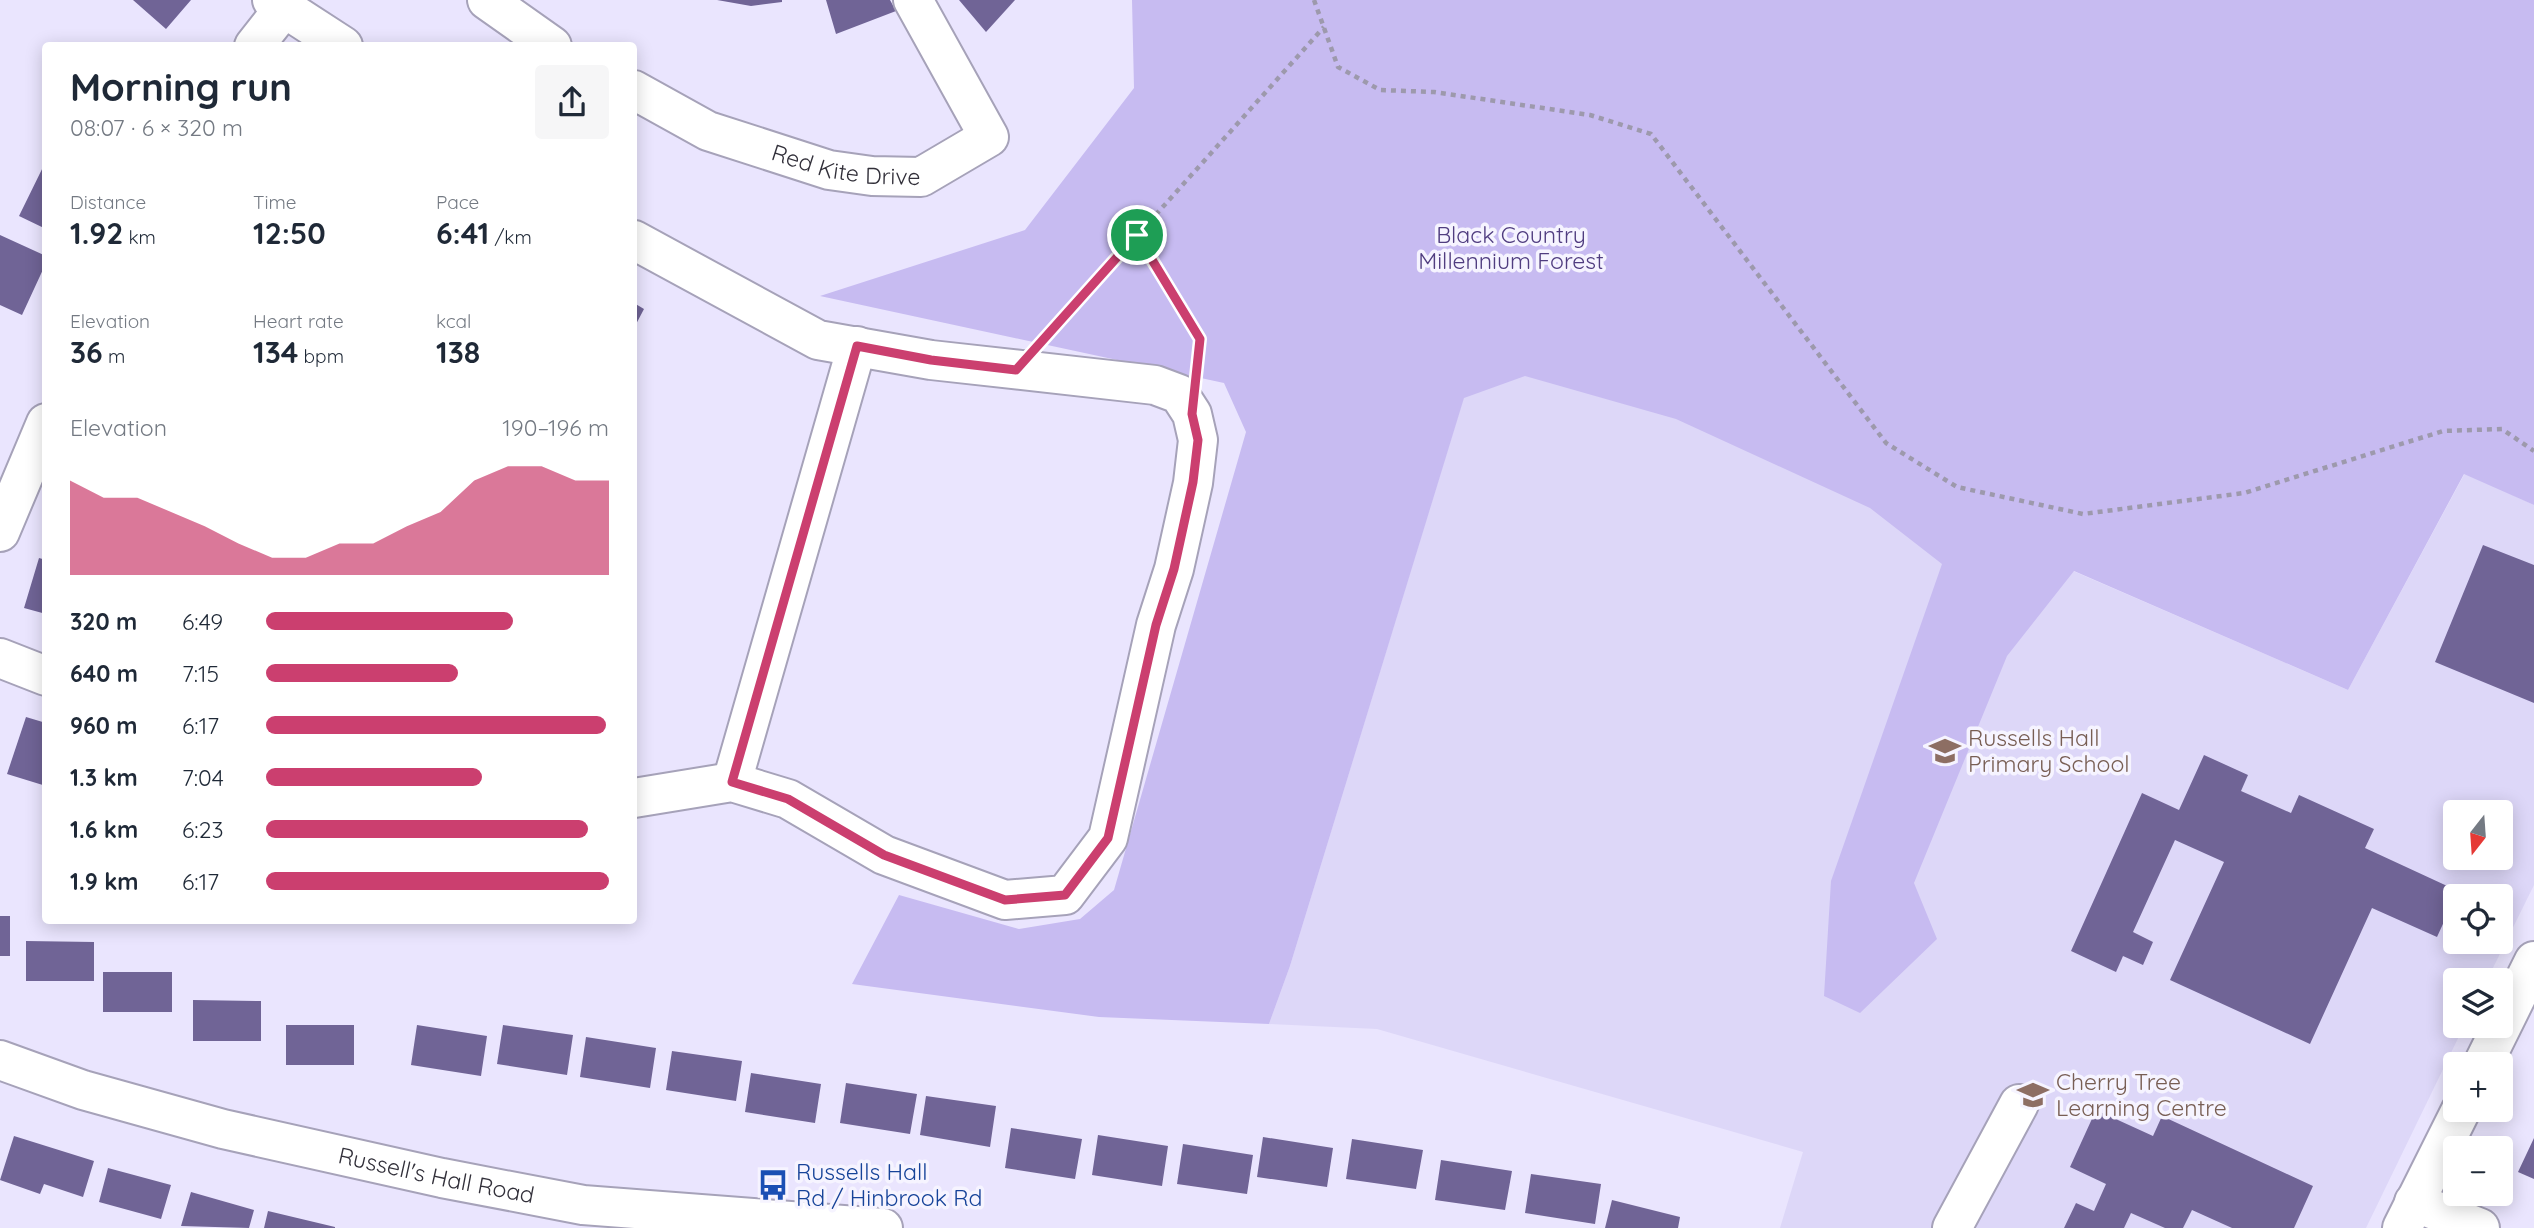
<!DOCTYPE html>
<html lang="en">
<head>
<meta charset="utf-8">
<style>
  :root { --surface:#fff; --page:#f6f6f7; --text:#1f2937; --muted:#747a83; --accent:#cb3f6f }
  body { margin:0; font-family:Quicksand,sans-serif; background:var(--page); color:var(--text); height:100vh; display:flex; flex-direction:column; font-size:26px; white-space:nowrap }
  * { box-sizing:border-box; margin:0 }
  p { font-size:23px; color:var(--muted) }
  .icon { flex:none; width:38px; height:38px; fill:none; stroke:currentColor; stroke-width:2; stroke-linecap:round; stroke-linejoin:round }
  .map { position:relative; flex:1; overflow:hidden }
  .side { position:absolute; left:42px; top:42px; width:595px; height:882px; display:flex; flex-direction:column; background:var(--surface); border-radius:7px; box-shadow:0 4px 18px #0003 }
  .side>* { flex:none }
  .needle { width:46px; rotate:197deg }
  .tools { position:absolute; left:2443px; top:800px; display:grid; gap:14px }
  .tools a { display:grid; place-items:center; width:70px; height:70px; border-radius:7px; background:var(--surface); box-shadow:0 4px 18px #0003; font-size:35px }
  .pin { position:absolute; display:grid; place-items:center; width:60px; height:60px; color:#fff; margin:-30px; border:4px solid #fff; border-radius:50%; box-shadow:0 2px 7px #0007 }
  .round { display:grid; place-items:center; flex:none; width:74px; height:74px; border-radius:7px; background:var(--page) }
  .headline { display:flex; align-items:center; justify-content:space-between; height:119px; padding:0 28px }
  h1 { font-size:38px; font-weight:800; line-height:52px }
  .metrics { display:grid; grid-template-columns:repeat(3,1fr); gap:10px; height:119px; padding:7px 28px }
  .metrics div { display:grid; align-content:center }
  .metrics b { font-size:30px; font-weight:800 }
  .metrics small { font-size:19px; font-weight:400 }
  .metrics p { font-size:19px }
  .chart { height:196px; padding:14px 28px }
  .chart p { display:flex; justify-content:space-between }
  .chart svg { width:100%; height:126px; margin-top:7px; fill:var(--accent); opacity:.7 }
  ul { padding:0 28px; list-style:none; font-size:23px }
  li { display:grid; grid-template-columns:112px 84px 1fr; align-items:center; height:52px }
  li i { height:18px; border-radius:9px; background:var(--accent) }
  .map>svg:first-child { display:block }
  .built { fill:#ddd7f8; fill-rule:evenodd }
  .green { fill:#c7bbf1 }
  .building { fill:#706496 }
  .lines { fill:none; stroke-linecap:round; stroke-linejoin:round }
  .minor-casing { stroke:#a6a2b9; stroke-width:42 }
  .path { stroke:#9d99ac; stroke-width:4.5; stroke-dasharray:5 5; stroke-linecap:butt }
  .minor { stroke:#fff; stroke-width:38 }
  .route-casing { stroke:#fff; stroke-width:14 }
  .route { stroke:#cb3f6f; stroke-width:9 }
  .labels { text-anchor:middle; stroke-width:7; stroke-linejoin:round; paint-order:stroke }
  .street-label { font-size:23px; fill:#32303a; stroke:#f6f4ff }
  .park-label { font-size:23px; fill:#503d80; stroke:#f6f4ff }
  .education-label { font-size:23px; fill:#785e54; stroke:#f6f4ff; text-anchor:start }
  .transit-label { font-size:23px; fill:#164399; stroke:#f6f4ff; text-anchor:start }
</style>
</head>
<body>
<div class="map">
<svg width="2534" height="1228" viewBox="0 0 2534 1228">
  <rect width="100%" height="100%" fill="#eae5fe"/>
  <path class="built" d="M1488 318 2348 690 2465 473 2534 505V885L2487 980H2455V1026H2464L2366 1228H1780L1803 1152 1377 1029 1269 1024 1290 966ZM2455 812H2501V858H2455ZM2455 896H2501V942H2455Z"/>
  <path class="green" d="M1132 0H2534V505L2464 474 2348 690 2074 571 2007 656 1914 883 1937 939 1860 1013 1824 996 1831 881 1942 564 1870 508 1676 419 1525 376 1464 398 1290 966 1269 1024 1099 1017 852 984 899 895 1019 929 1080 919 1114 890 1246 432 1224 383 820 296 1025 230 1134 88Z"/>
  <path class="building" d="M133 0H191L166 29Z
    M717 0H782V2L751 6Z
    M826 0H890L896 11 836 34Z
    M959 0H1015L986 32Z
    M46 161V229L19 216Z
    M0 235 46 256V263L22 315 0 305Z
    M634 303 644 309 634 328Z
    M2483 545 2534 565V703L2435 662Z
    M39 558 46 560V614L24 608Z
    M26 717 46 723V786L7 774Z
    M2204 755 2248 775 2241 791 2291 813 2299 795 2374 829 2365 848 2458 891 2437 937 2372 908 2310 1044 2170 980 2224 862 2175 840 2133 932 2153 942 2143 965 2123 956 2116 972 2071 951 2142 793 2179 810Z
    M0 916H10V956H0Z
    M26 941 94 942V981H26Z
    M103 972H172V1012H103Z
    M193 1000 261 1001V1041H193Z
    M286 1025H354V1065H286Z
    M417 1025 487 1036 481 1076 411 1065Z
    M503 1025 573 1035 567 1075 497 1064Z
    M586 1037 656 1048 650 1088 580 1077Z
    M672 1051 742 1061 736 1101 666 1090Z
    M751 1073 821 1084 815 1123 745 1112Z
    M846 1083 917 1094 910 1134 840 1123Z
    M926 1096 996 1106 990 1147 920 1135Z
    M2096 1110 2153 1136 2162 1116 2313 1186 2294 1228H2232L2192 1210 2183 1228H2165L2131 1213 2124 1228H2064L2076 1203 2094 1211 2106 1184 2070 1167Z
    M1011 1128 1082 1139 1075 1179 1005 1168Z
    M1098 1135 1168 1146 1162 1186 1092 1175Z
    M14 1136 94 1161 83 1197 44 1184 40 1194 0 1180Z
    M1263 1137 1333 1148 1327 1187 1257 1177Z
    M2534 1138V1179L2518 1172Z
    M1352 1139 1423 1150 1416 1189 1346 1179Z
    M1183 1144 1253 1155 1247 1194 1177 1184Z
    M1441 1160 1512 1171 1505 1210 1435 1200Z
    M108 1168 171 1185 161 1219 99 1202Z
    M1531 1174 1601 1184 1595 1224 1525 1213Z
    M191 1192 254 1210 249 1228 181 1226Z
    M1612 1200 1680 1217 1678 1228H1605Z
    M268 1211 335 1227V1228H264Z"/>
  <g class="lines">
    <defs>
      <g id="minor">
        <path d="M272 0 343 46"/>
        <path d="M487 0 552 46"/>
        <path d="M254 46 284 8"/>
        <path id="s1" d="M634 90 708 131 829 170 872 176 921 177 989 137 913 0"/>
        <path d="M634 240 818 340 931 360 1155 385 1179 394 1192 414 1198 440 1193 483 1174 569 1156 625 1108 838 1065 895 1005 900 884 855 788 799 732 782 634 798"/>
        <path d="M0 532 46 423"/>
        <path d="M0 658 46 676"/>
        <path d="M732 782 857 346"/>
        <path id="s2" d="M0 1060 83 1090 223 1129 442 1178 583 1205 883 1228"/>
        <path d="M2483 1064 2534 961"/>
        <path d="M2414 1202 2480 1228"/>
        <path d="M1952 1228 2019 1104"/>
        <path d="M2402 1228 2461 1110"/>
      </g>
    </defs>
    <use href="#minor" class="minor-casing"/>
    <path class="path" d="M1314 0 1338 67 1380 90 1434 92 1590 115 1651 134 1886 443 1957 487 2083 514 2244 493 2443 431 2502 429 2534 451
      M1137 235 1200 339 1197 360
      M1049 334 1324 27"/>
    <use href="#minor" class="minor"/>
  </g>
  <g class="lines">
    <defs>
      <path id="route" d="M1137 235 1200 339 1192 414 1198 440 1193 482 1174 569 1156 625 1108 838 1065 895 1005 900 884 855 788 799 732 782 857 346 931 360 1016 370Z"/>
    </defs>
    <use href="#route" class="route-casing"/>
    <use href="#route" class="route"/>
  </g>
  <defs>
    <symbol id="school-bare" viewBox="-9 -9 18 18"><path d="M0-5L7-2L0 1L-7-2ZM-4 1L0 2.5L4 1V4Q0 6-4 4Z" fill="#8d6e63" stroke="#f6f4ff" stroke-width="2.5" paint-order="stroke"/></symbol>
    <symbol id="bus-bare" viewBox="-9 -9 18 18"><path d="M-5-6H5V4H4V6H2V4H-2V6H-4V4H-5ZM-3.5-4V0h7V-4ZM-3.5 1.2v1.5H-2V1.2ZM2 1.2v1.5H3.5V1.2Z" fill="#1a4fb4" stroke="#f6f4ff" stroke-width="2.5" paint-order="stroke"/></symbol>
  </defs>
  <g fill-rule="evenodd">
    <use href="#school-bare" x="1923" y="729" width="44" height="44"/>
    <use href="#school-bare" x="2011" y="1073" width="44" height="44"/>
    <use href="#bus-bare" x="751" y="1163" width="44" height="44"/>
  </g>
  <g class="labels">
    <g class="street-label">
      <text dy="8" stroke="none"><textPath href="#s1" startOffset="228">Red Kite Drive</textPath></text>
      <text dy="8" stroke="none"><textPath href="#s2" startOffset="452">Russell's Hall Road</textPath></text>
    </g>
    <g class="park-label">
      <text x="1511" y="243">Black Country<tspan x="1511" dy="26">Millennium Forest</tspan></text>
    </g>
    <g class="education-label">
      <text x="1968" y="746">Russells Hall<tspan x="1968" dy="26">Primary School</tspan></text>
      <text x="2056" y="1090">Cherry Tree<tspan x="2056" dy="26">Learning Centre</tspan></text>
    </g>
    <g class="transit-label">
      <text x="796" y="1180">Russells Hall<tspan x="796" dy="26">Rd / Hinbrook Rd</tspan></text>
    </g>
  </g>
</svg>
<div class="tools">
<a><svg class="needle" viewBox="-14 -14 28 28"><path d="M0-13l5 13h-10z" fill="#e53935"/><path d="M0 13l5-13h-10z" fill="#747a83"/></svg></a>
<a><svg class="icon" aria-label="locate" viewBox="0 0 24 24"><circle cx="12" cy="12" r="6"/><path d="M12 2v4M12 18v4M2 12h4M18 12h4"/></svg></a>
<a><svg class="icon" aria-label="layers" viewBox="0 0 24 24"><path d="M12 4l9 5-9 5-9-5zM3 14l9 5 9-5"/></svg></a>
<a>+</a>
<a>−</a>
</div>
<div class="pin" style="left:1137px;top:235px;background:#1e9e55"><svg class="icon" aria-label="arrive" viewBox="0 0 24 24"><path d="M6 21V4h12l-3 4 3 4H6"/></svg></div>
<section class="side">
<div class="headline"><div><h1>Morning run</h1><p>08:07 · 6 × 320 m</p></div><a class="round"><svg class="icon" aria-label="share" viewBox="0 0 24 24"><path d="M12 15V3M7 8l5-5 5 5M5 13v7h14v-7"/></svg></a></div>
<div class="metrics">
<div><p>Distance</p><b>1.92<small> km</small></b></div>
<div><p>Time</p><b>12:50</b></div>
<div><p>Pace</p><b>6:41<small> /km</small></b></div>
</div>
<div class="metrics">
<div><p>Elevation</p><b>36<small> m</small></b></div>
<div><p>Heart rate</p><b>134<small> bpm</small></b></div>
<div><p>kcal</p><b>138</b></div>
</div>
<div class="chart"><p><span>Elevation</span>190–196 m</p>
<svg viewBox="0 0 160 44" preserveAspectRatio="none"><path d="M0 44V11L10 17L20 17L30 22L40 27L50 33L60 38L70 38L80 33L90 33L100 27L110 22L120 11L130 6L140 6L150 11L160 11V44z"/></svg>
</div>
<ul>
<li><b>320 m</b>6:49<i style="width:72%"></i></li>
<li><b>640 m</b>7:15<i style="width:56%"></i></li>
<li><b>960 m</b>6:17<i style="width:99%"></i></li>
<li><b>1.3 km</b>7:04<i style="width:63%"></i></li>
<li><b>1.6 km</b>6:23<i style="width:94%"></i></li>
<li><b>1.9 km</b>6:17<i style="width:100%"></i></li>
</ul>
</section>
</div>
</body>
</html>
